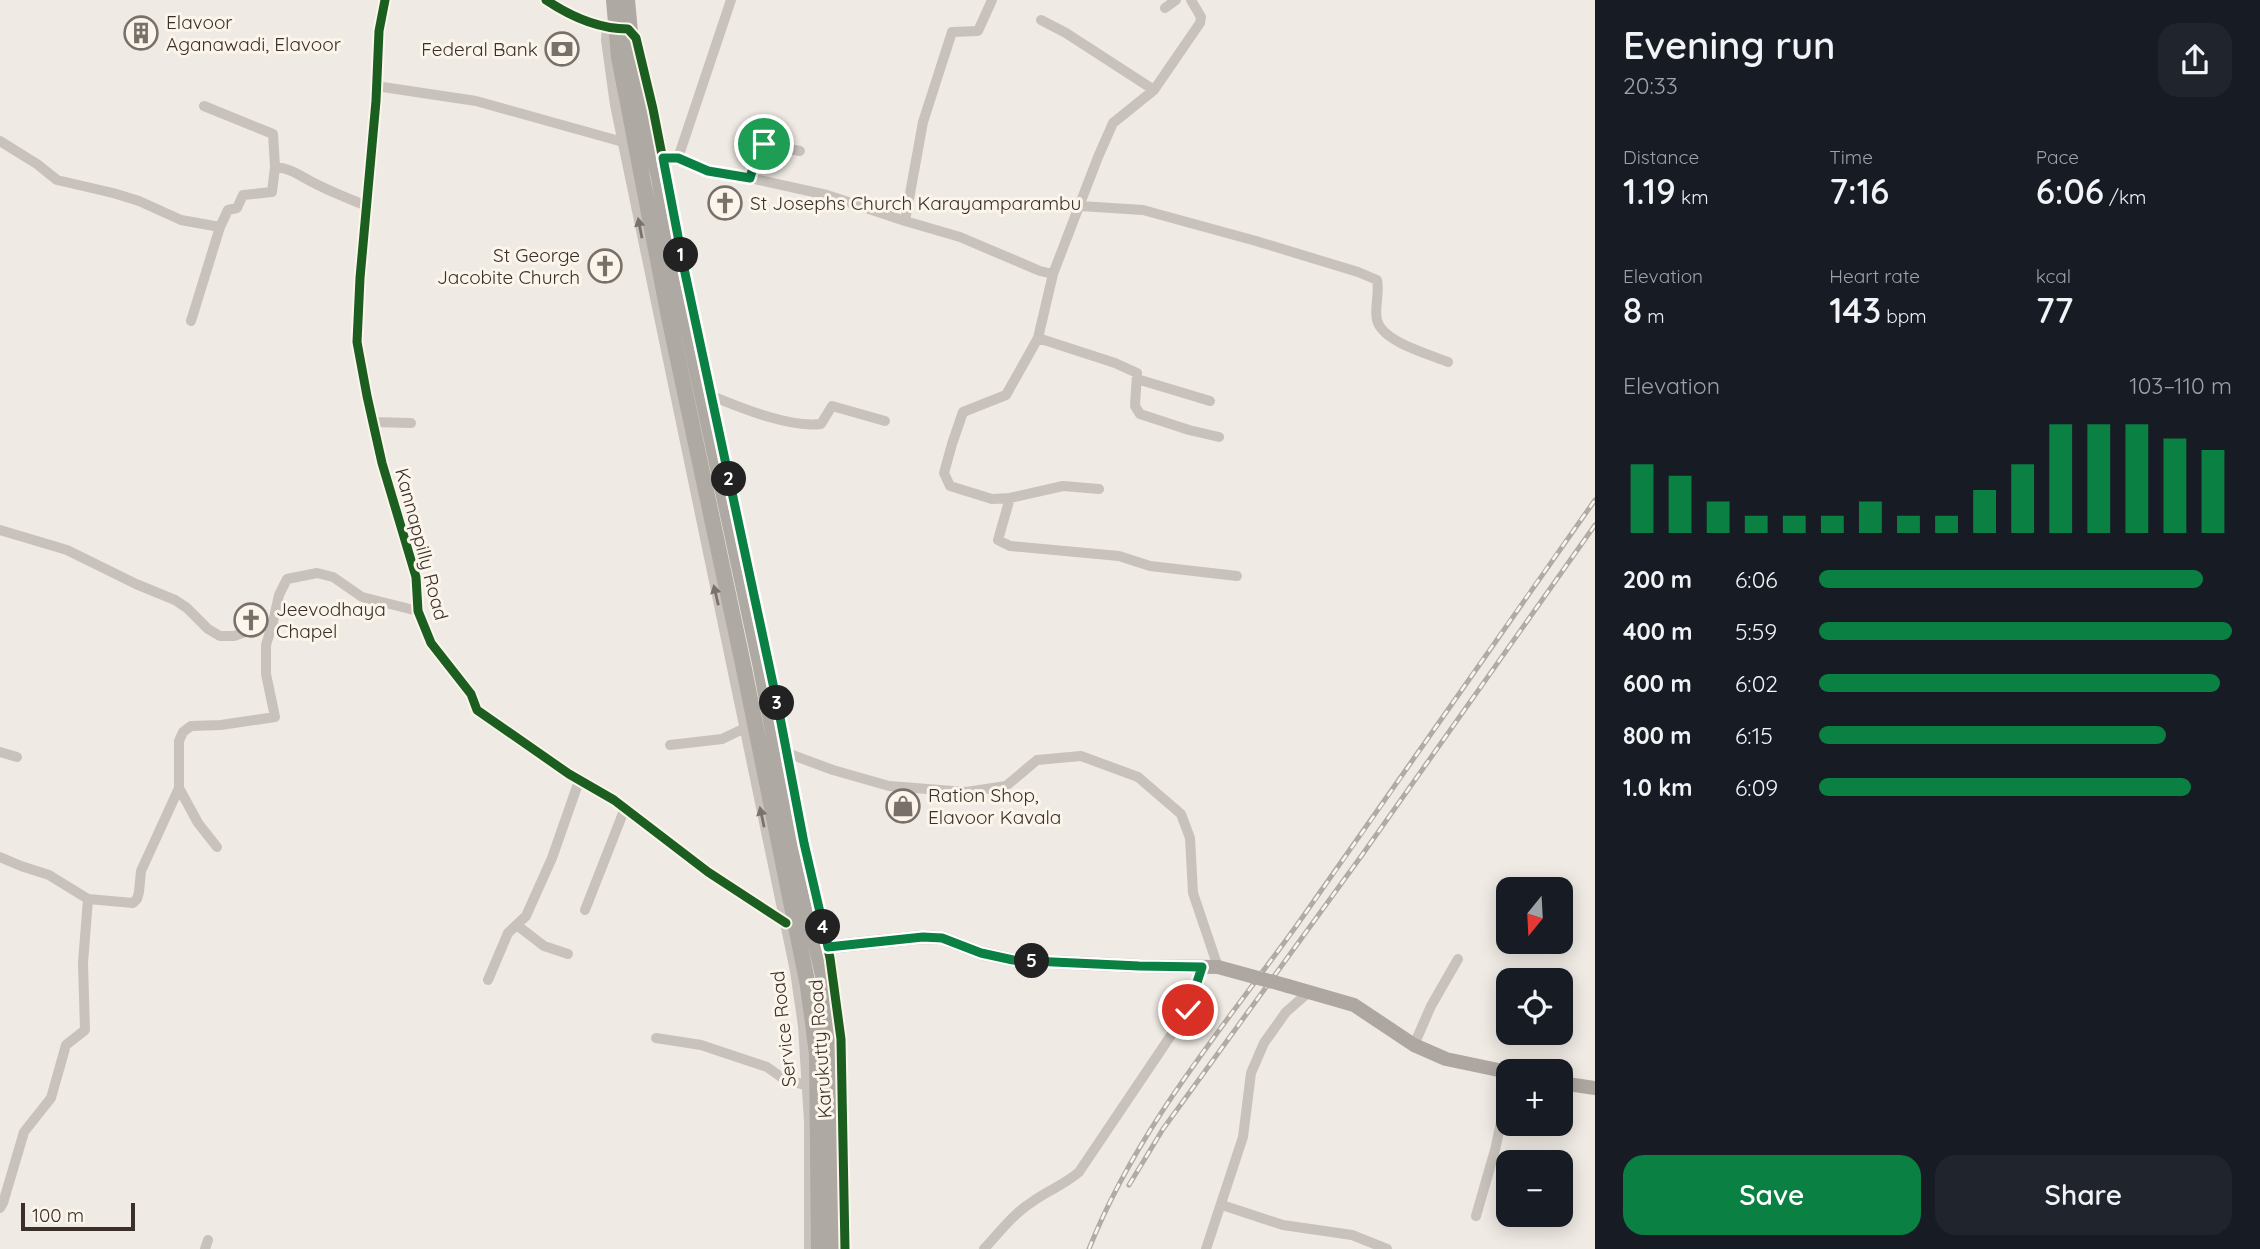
<!DOCTYPE html>
<html lang="en">
<head>
<meta charset="utf-8">
<style>
  :root { --surface:#171b24; --page:#20242c; --text:#f1f3f6; --muted:#9ea1a6; --accent:#0b8043 }
  body { margin:0; font-family:Quicksand,sans-serif; background:var(--page); color:var(--text); height:100vh; display:flex; flex-direction:column; font-size:26px; white-space:nowrap }
  * { box-sizing:border-box; margin:0 }
  p { font-size:23px; color:var(--muted) }
  .icon { flex:none; width:38px; height:38px; fill:none; stroke:currentColor; stroke-width:2; stroke-linecap:round; stroke-linejoin:round }
  .map { position:relative; flex:1; overflow:hidden }
  .panel { display:flex; flex-direction:column; background:var(--surface); width:665px }
  .panel>* { flex:none }
  .needle { width:46px; rotate:198deg }
  .buttons { position:absolute; left:1496px; top:877px; display:grid; gap:14px }
  .buttons a { display:grid; place-items:center; width:77px; height:77px; border-radius:14px; background:var(--surface); box-shadow:0 4px 18px #0003; font-size:35px }
  .scale { position:absolute; left:21px; bottom:18px; width:114px; box-sizing:border-box; padding-left:7px; border:4px solid #3a2f29; border-top:0; font-size:19px; line-height:24px; white-space:nowrap; color:#3a2f29; -webkit-text-stroke:5px #fbf5eb; paint-order:stroke }
  .pin { position:absolute; display:grid; place-items:center; width:60px; height:60px; color:#fff; margin:-30px; border:4px solid #fff; border-radius:50%; box-shadow:0 2px 7px #0007 }
  .km { position:absolute; width:35px; height:35px; margin:-18px; border-radius:50%; background:#222; color:#fff; font-size:19px; line-height:35px; text-align:center }
  .round { display:grid; place-items:center; flex:none; width:74px; height:74px; border-radius:21px; background:var(--page) }
  .headline { display:flex; align-items:center; justify-content:space-between; height:119px; padding:0 28px }
  h1 { font-size:38px; font-weight:600; line-height:52px }
  .stats { display:grid; grid-template-columns:repeat(3,1fr); gap:10px; height:119px; padding:7px 28px }
  .stats div { display:grid; align-content:center }
  .stats b { font-size:35px; font-weight:600 }
  .stats small { font-size:19px; font-weight:400 }
  .stats p { font-size:19px }
  .chart { height:196px; padding:14px 28px }
  .chart p { display:flex; justify-content:space-between }
  .chart svg { width:100%; height:126px; margin-top:7px; stroke:var(--accent); stroke-width:6 }
  .button { display:flex; gap:14px; margin-top:auto; padding:14px 28px }
  .button a { flex:1; height:80px; border-radius:21px; background:var(--accent); color:#fff; font-size:28px; font-weight:600; line-height:80px; text-align:center }
  .button a+a { background:var(--page); color:var(--text) }
  ul { padding:0 28px; list-style:none; font-size:23px }
  li { display:grid; grid-template-columns:112px 84px 1fr; align-items:center; height:52px }
  li i { height:18px; border-radius:9px; background:var(--accent) }
  main { display:flex; flex:1; min-height:0 }
  .map>svg:first-child { display:block }
  .lines { fill:none; stroke-linecap:round; stroke-linejoin:round }
  .minor { stroke:#c9c2bc; stroke-width:10 }
  .major { stroke:#aea7a1; stroke-width:14 }
  .highway { stroke:#aea9a2; stroke-width:16 }
  .rail-casing { stroke:#b1aba6; stroke-width:5 }
  .rail { stroke:#fbf5eb; stroke-width:2.5; stroke-dasharray:8; stroke-linecap:butt }
  .major-bridge { stroke:#aea7a1; stroke-width:14 }
  .cycleway-casing { stroke:#fbf5eb; stroke-width:13 }
  .cycleway { stroke:#1b5e20; stroke-width:9 }
  .oneway { fill:#7a716b }
  .route-casing { stroke:#fff; stroke-width:14 }
  .route { stroke:#0b8043; stroke-width:9 }
  .labels { text-anchor:middle; stroke-width:6; stroke-linejoin:round; paint-order:stroke }
  .poi-label { font-size:19px; fill:#3a2f29; stroke:#fbf5eb; text-anchor:start }
  .street-label { font-size:19px; fill:#3a2f29; stroke:#fbf5eb }
</style>
</head>
<body>
<main>
<div class="map">
<svg width="1595" height="1249" viewBox="0 0 1595 1249">
  <rect width="100%" height="100%" fill="#efeae3"/>
  <g class="lines">
    <path class="minor" d="M385 0 379 31 376 101 360 278 357 342 367 396 382 463 416 577 418 611 431 643 471 694 477 710 569 774 614 800 708 872 786 923
      M546 0C568 14 594 28 620 29
      M1165 8 1176 0
      M1041 20 1066 33 1154 90
      M607 26 606 40 615 105 795 971 803 1026 809 1122V1249
      M638 48 653 109 685 273 719 425 742 542
      M376 86 476 101 623 142
      M204 106 273 134 275 167
      M0 141 37 164 57 180 113 193 139 201 181 220 220 227 228 210 237 208 243 195 272 192 275 167C292 168 301 177 316 184 332 192 349 199 367 206
      M663 158H678L708 171 750 178 827 195 905 221 960 237 1040 271 1053 274 1098 157 1113 123 1154 90 1200 23 1201 17 1191 0
      M678 158 731 0
      M750 178 760 144 800 151
      M1080 206 1143 210 1256 241 1358 272 1377 280C1380 293 1374 307 1377 320 1382 342 1429 354 1448 362
      M905 221 923 122 952 32 978 31 992 0
      M1053 274 1038 338 1006 395 963 412 952 444 944 473 950 486 992 499 1010 498 1063 486 1099 489
      M191 321 220 227
      M1038 338 1115 363 1137 373 1135 406 1140 414 1189 430 1219 437
      M1137 379 1210 401
      M712 396C742 408 789 428 821 424L832 406 885 421
      M373 422 411 423
      M1010 498 998 540 1010 546 1119 556 1150 566 1237 576
      M0 530 67 550 136 584 175 600 187 608 208 629 220 636H234L273 622 279 595 287 579 317 573 333 577 362 597 418 611
      M764 647 804 843 830 958 838 1012 842 1064 845 1249
      M670 745 722 739 745 728
      M0 752 17 757
      M787 753 833 770 889 786 966 792 1006 786 1037 760 1081 756 1138 777 1181 814 1190 838 1193 893 1218 967
      M179 788 198 823 217 847
      M0 857 21 866 49 875 88 899 133 903 137 899 139 892 141 871 179 788V741L183 732 191 726 221 725 275 717 266 674V645L273 622
      M585 910 625 808
      M518 926 544 946 568 954
      M488 980 508 933 526 916 552 858 579 781
      M656 1038 701 1045 767 1067 781 1077 807 1086
      M1414 1045 1431 1006 1458 959
      M1222 1205 1283 1225 1352 1235 1387 1249
      M0 1208 3 1203 24 1132 51 1098 66 1045 85 1030 83 963 88 899
      M1476 1216 1495 1150 1508 1090
      M205 1249 208 1240
      M984 1249C999 1233 1013 1214 1032 1202 1047 1191 1064 1185 1079 1172L1188 1010 1202 967
      M1206 1249 1243 1137 1251 1073 1264 1043 1286 1012 1309 992"/>
    <path class="major" d="M828 947 923 937 942 938 981 953 1013 960 1139 966 1218 967
      M1288 986 1354 1005 1414 1045 1446 1059 1508 1072
      M1561 1083 1595 1088"/>
    <path class="highway" d="M614 0 619 57 669 317 744 669 808 986 817 1054 819 1249
      M627 0 633 64 659 178 672 255 760 663 800 873 823 976 833 1068 834 1249"/>
    <defs>
      <path id="rail" d="M1129 1185 1163 1129 1362 855 1595 525
        M1089 1249C1137 1128 1222 1029 1297 925 1397 784 1495 641 1595 500"/>
    </defs>
    <use href="#rail" class="rail-casing"/>
    <use href="#rail" class="rail"/>
    <path class="major-bridge" d="M1218 967 1288 986"/>
    <defs>
      <path id="cycleway" d="M385 0 379 31 376 101 360 278 357 342 367 396 382 463 416 577 418 611 431 643 471 694 477 710 569 774 614 800 708 872 786 923
        M546 0C570 16 599 29 628 29L636 38 653 109 685 273 779 712 804 843 830 958 841 1039 845 1249"/>
    </defs>
    <use href="#cycleway" class="cycleway-casing"/>
    <use href="#cycleway" class="cycleway"/>
  </g>
  <defs><path id="oneway-solid" d="M-6-.8H1V-3.2L6.5 0L1 3.2V.8H-6Z" transform="scale(1.75)"/></defs>
  <g class="oneway">
    <use href="#oneway-solid" transform="translate(640 228) rotate(-101)"/>
    <use href="#oneway-solid" transform="translate(716 595) rotate(-103)"/>
    <use href="#oneway-solid" transform="translate(762 817) rotate(-102)"/>
  </g>
  <g class="lines">
    <defs>
      <path id="route" d="M764 144 759 146 750 178 708 171 678 158H663L685 273 779 712 804 843 828 947 923 937 942 938 981 953 1013 960 1139 966 1202 967 1188 1010"/>
    </defs>
    <use href="#route" class="route-casing"/>
    <use href="#route" class="route"/>
  </g>
  <defs>
    <symbol id="building-ring" viewBox="-11 -11 22 22"><circle r="9.5" fill="#fbf5eb" stroke="#79706a" stroke-width="1.5"/><path d="M-4-6H4V6H1V3H-1V6H-4ZM-2.5-4.3h1.7v1.8h-1.7ZM.8-4.3h1.7v1.8H.8ZM-2.5-1h1.7V.8h-1.7ZM.8-1h1.7V.8H.8Z" fill="#79706a"/></symbol>
    <symbol id="bank-ring" viewBox="-11 -11 22 22"><circle r="9.5" fill="#fbf5eb" stroke="#79706a" stroke-width="1.5"/><path d="M-6-4H6V4H-6ZM0-2.3a2.3 2.3 0 1 0 0 4.6a2.3 2.3 0 1 0 0-4.6Z" fill="#79706a"/></symbol>
    <symbol id="church-ring" viewBox="-11 -11 22 22"><circle r="9.5" fill="#fbf5eb" stroke="#79706a" stroke-width="1.5"/><path d="M-1.2-6h2.4v3.5h3.3v2.4h-3.3V6h-2.4V-.1h-3.3v-2.4h3.3Z" fill="#79706a"/></symbol>
    <symbol id="shop-ring" viewBox="-11 -11 22 22"><circle r="9.5" fill="#fbf5eb" stroke="#79706a" stroke-width="1.5"/><path d="M-5-2.5h2.3a2.7 3.5 0 0 1 5.4 0H5L5.5 6h-11ZM-1.5-2.5h3a1.5 2.3 0 0 0-3 0Z" fill="#79706a"/></symbol>
  </defs>
  <g fill-rule="evenodd">
    <use href="#building-ring" x="122" y="14" width="38" height="38"/>
    <use href="#bank-ring" x="543" y="30" width="38" height="38"/>
    <use href="#church-ring" x="706" y="184" width="38" height="38"/>
    <use href="#church-ring" x="586" y="247" width="38" height="38"/>
    <use href="#church-ring" x="232" y="601" width="38" height="38"/>
    <use href="#shop-ring" x="884" y="787" width="38" height="38"/>
  </g>
  <g class="labels">
    <g class="poi-label">
      <text x="166" y="29">Elavoor<tspan x="166" dy="22">Aganawadi, Elavoor</tspan></text>
      <text x="538" y="56" text-anchor="end">Federal Bank</text>
      <text x="750" y="210">St Josephs Church Karayamparambu</text>
      <text x="580" y="262" text-anchor="end">St George<tspan x="580" dy="22">Jacobite Church</tspan></text>
      <text x="276" y="616">Jeevodhaya<tspan x="276" dy="22">Chapel</tspan></text>
      <text x="928" y="802">Ration Shop,<tspan x="928" dy="22">Elavoor Kavala</tspan></text>
    </g>
    <g class="street-label">
      <text transform="translate(422 544) rotate(75)" y="7">Kannappilly Road</text>
      <text transform="translate(783 1029) rotate(-96)" y="7">Service Road</text>
      <text transform="translate(820 1049) rotate(-94)" y="7">Karukutty Road</text>
    </g>
  </g>
</svg>
<div class="buttons">
<a><svg class="needle" viewBox="-14 -14 28 28"><path d="M0-13l5 13h-10z" fill="#e53935"/><path d="M0 13l5-13h-10z" fill="#9ea1a6"/></svg></a>
<a><svg class="icon" aria-label="locate" viewBox="0 0 24 24"><circle cx="12" cy="12" r="6"/><path d="M12 2v4M12 18v4M2 12h4M18 12h4"/></svg></a>
<a>+</a>
<a>−</a>
</div>
<div class="scale">100 m</div>
<div class="pin" style="left:764px;top:144px;background:#1e9e55"><svg class="icon" aria-label="arrive" viewBox="0 0 24 24"><path d="M6 21V4h12l-3 4 3 4H6"/></svg></div>
<div class="pin" style="left:1188px;top:1010px;background:#d93025"><svg class="icon" aria-label="check" viewBox="0 0 24 24"><path d="M5 12l5 5 9-10"/></svg></div>
<b class="km" style="left:681px;top:255px">1</b>
<b class="km" style="left:729px;top:479px">2</b>
<b class="km" style="left:777px;top:703px">3</b>
<b class="km" style="left:823px;top:927px">4</b>
<b class="km" style="left:1032px;top:961px">5</b>
</div>
<section class="panel">
<div class="headline"><div><h1>Evening run</h1><p>20:33</p></div><a class="round"><svg class="icon" aria-label="share" viewBox="0 0 24 24"><path d="M12 15V3M7 8l5-5 5 5M5 13v7h14v-7"/></svg></a></div>
<div class="stats">
<div><p>Distance</p><b>1.19<small> km</small></b></div>
<div><p>Time</p><b>7:16</b></div>
<div><p>Pace</p><b>6:06<small> /km</small></b></div>
</div>
<div class="stats">
<div><p>Elevation</p><b>8<small> m</small></b></div>
<div><p>Heart rate</p><b>143<small> bpm</small></b></div>
<div><p>kcal</p><b>77</b></div>
</div>
<div class="chart"><p><span>Elevation</span>103–110 m</p>
<svg viewBox="0 0 160 44" preserveAspectRatio="none"><path d="M5 44V20M15 44V24M25 44V33M35 44V38M45 44V38M55 44V38M65 44V33M75 44V38M85 44V38M95 44V29M105 44V20M115 44V6M125 44V6M135 44V6M145 44V11M155 44V15"/></svg>
</div>
<ul>
<li><b>200 m</b>6:06<i style="width:93%"></i></li>
<li><b>400 m</b>5:59<i style="width:100%"></i></li>
<li><b>600 m</b>6:02<i style="width:97%"></i></li>
<li><b>800 m</b>6:15<i style="width:84%"></i></li>
<li><b>1.0 km</b>6:09<i style="width:90%"></i></li>
</ul>
<div class="button"><a>Save</a><a>Share</a></div>
</section>
</main>
</body>
</html>
